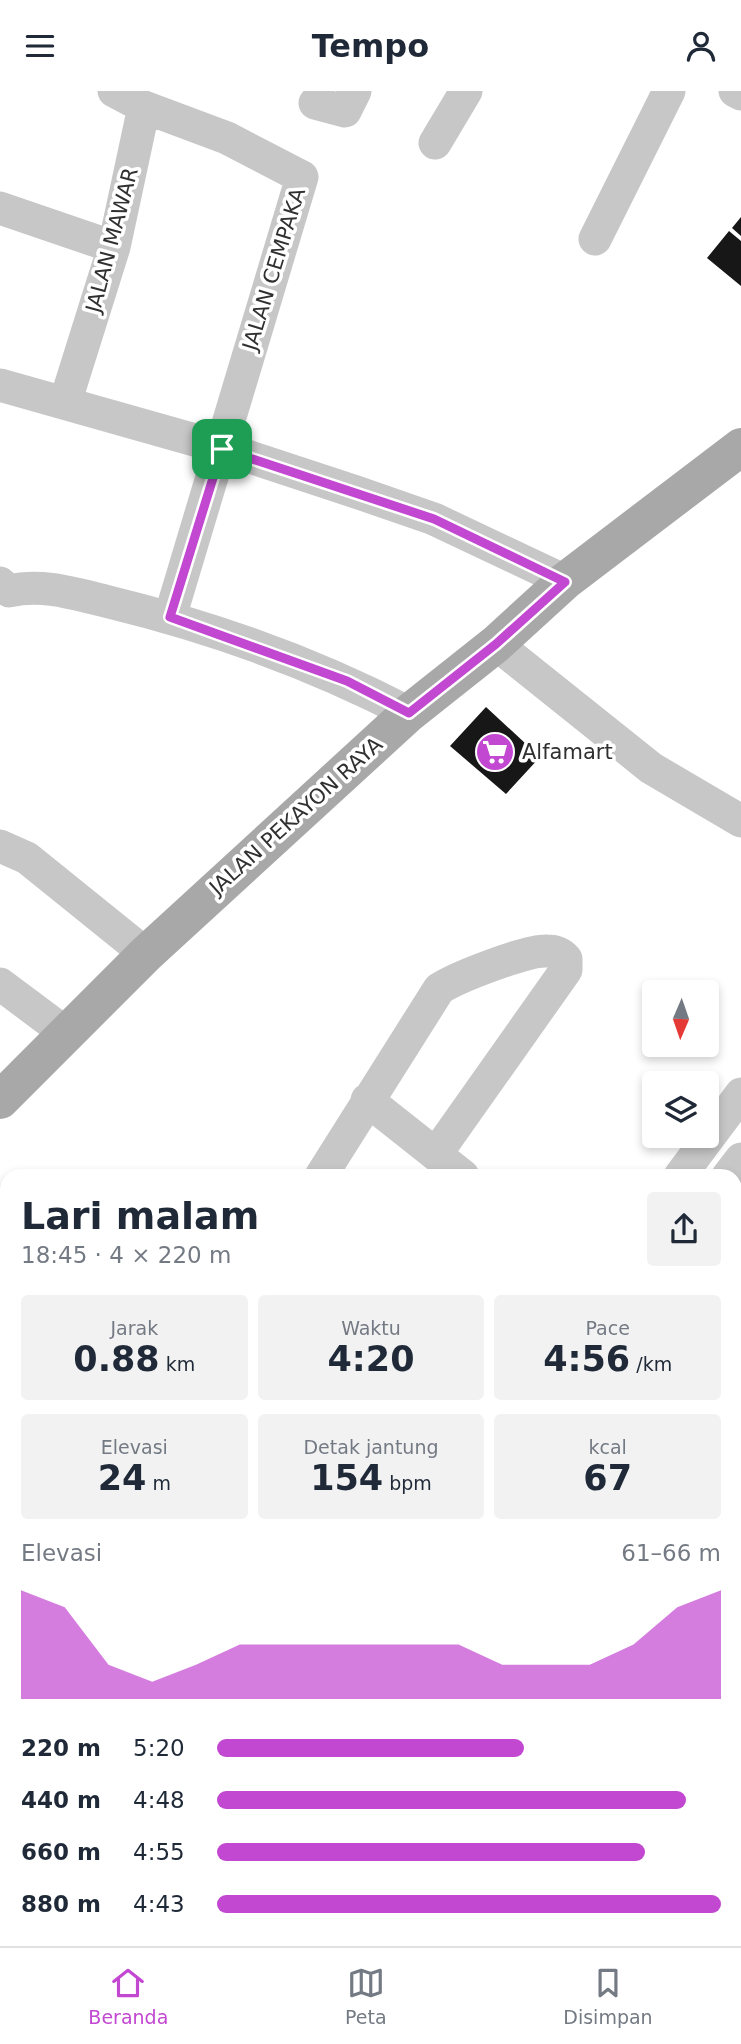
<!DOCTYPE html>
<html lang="id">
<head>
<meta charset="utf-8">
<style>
  :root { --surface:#fff; --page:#f2f2f3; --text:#1f2937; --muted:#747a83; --line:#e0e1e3; --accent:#c247d1 }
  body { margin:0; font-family:"DejaVu Sans",sans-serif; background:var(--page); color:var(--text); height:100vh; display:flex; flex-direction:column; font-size:26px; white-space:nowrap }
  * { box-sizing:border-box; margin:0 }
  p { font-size:23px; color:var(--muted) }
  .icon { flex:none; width:38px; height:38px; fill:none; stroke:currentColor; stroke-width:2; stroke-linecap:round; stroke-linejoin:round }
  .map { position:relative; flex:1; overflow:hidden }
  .panel { position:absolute; left:0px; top:1078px; width:742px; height:777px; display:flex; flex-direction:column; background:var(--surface); border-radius:21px 21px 0 0; box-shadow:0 4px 10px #0003 }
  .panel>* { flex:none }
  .needle { width:46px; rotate:182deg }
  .tools { position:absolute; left:642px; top:889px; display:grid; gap:14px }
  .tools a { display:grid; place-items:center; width:77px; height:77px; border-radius:7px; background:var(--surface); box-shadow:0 4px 10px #0003; font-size:35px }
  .pin { position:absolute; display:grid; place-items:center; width:60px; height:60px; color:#fff; margin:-30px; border-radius:14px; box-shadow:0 4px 10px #0006 }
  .round { display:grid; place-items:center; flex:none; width:74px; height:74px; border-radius:7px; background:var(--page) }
  .headline { display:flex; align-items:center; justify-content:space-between; height:119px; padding:0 21px }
  h1 { font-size:38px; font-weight:800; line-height:52px }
  .metrics { display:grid; grid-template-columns:repeat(3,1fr); gap:10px; height:119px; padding:7px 21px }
  .metrics div { display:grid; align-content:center; border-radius:7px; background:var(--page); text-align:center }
  .metrics b { font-size:35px; font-weight:800 }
  .metrics small { font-size:19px; font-weight:400 }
  .metrics p { font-size:19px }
  .chart { height:196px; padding:14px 21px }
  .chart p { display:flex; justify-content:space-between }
  .chart svg { width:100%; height:126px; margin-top:7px; fill:var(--accent); opacity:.7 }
  ul { padding:0 21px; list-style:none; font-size:23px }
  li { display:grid; grid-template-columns:112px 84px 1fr; align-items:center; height:52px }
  li i { height:18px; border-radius:9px; background:var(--accent) }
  header { display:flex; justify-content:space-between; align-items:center; height:91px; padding:0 21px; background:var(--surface); font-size:32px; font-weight:800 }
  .menu { display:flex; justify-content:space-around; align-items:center; height:98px; border-top:2px solid var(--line); background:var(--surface); font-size:19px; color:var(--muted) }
  .menu a { display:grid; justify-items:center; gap:4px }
  .menu .current { color:var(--accent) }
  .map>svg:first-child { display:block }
  .building { fill:#171717 }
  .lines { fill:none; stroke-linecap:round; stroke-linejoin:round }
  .minor { stroke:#c7c7c7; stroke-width:33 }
  .major { stroke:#a8a8a8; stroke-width:38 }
  .route-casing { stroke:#fff; stroke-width:14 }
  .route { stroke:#c247d1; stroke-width:9 }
  .labels { text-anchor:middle; stroke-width:7; stroke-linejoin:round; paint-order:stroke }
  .street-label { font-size:21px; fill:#303030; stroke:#fff }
  .poi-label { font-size:21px; fill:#303030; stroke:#fff; text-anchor:start }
</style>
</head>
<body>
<header><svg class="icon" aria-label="menu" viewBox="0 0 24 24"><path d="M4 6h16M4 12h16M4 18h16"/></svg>Tempo<svg class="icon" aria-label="person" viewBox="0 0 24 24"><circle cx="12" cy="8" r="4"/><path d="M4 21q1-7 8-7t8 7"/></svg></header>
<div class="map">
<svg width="741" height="1855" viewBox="0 0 741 1855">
  <rect width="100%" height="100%" fill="#fff"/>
  <path class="building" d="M741 126V145L732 137Z
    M729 140 741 150V195L707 167Z
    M486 616 540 666 506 703 450 655Z"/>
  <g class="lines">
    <path class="minor" d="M735 0 741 3
      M315 12 345 20 355 0
      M144 16 227 47 302 86 170 526
      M435 52 466 0
      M0 117 114 156
      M595 148 669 0
      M0 294 223 357 356 401 434 428 565 490
      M65 312 114 156 144 16 114 0
      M0 492 9 500C44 492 75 503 109 511 212 536 315 573 409 622
      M496 553 651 677 741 730
      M0 755 27 767 146 863
      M0 893 67 943
      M367 1009 463 1085
      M321 1085 439 898C457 886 527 859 547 860 556 860 561 862 566 868V879L436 1063
      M680 1085 741 1003
      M728 1085 741 1068
      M735 1305 741 1310
      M735 1421 741 1413
      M735 1541 741 1539
      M735 1682 741 1679
      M0 1767 7 1772
      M82 1855 87 1848
      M135 1855 140 1848
      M419 1855 423 1848
      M500 1855 507 1848"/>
    <path class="major" d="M0 1009 146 863 409 622 496 553 565 490 741 356"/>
  </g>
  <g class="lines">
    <defs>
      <path id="route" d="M222 358 434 428 565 491 496 553 409 622 347 590 170 526Z"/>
    </defs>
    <use href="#route" class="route-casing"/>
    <use href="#route" class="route"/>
  </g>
  <defs>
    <symbol id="supermarket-disc" viewBox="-11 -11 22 22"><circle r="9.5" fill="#c247d1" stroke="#fff"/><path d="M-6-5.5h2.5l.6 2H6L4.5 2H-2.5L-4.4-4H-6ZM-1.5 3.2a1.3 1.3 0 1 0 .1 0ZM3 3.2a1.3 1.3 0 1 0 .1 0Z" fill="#fff"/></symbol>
  </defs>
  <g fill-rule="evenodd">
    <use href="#supermarket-disc" x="473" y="639" width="44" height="44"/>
  </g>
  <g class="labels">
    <g class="street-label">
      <text transform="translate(112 149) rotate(-75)" y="7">JALAN MAWAR</text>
      <text transform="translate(274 178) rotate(-73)" y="7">JALAN CEMPAKA</text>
      <text transform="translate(296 725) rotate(-42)" y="7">JALAN PEKAYON RAYA</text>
    </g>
    <g class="poi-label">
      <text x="522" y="668">Alfamart</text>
    </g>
  </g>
</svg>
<div class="tools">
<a><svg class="needle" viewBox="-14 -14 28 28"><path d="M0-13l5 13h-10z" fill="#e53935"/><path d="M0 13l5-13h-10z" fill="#747a83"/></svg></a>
<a><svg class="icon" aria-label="layers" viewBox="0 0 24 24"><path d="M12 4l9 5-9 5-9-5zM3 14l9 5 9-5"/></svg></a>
</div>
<div class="pin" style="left:222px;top:358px;background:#1e9e55"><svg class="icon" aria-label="arrive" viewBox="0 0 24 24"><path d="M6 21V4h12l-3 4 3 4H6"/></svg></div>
<section class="panel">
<div class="headline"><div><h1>Lari malam</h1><p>18:45 · 4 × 220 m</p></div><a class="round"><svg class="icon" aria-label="share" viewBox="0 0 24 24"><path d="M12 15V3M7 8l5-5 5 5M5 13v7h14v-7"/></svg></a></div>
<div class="metrics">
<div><p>Jarak</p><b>0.88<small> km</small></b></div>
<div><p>Waktu</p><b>4:20</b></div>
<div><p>Pace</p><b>4:56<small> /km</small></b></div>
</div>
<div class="metrics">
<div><p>Elevasi</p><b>24<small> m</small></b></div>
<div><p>Detak jantung</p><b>154<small> bpm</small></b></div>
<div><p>kcal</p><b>67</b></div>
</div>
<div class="chart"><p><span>Elevasi</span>61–66 m</p>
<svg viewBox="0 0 160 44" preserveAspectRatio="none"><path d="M0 44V6L10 12L20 32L30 38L40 32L50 25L60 25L70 25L80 25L90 25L100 25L110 32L120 32L130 32L140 25L150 12L160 6V44z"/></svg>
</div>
<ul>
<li><b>220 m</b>5:20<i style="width:61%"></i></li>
<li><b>440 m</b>4:48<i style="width:93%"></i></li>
<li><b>660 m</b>4:55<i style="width:85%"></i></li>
<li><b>880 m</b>4:43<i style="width:100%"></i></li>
</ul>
</section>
</div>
<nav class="menu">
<a class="current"><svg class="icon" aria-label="home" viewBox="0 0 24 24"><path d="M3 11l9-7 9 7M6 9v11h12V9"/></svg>Beranda</a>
<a><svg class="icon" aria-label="map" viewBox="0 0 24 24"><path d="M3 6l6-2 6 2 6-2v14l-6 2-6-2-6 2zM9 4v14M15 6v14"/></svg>Peta</a>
<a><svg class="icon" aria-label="saved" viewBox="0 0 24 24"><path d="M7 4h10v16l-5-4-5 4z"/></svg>Disimpan</a>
</nav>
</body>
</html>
